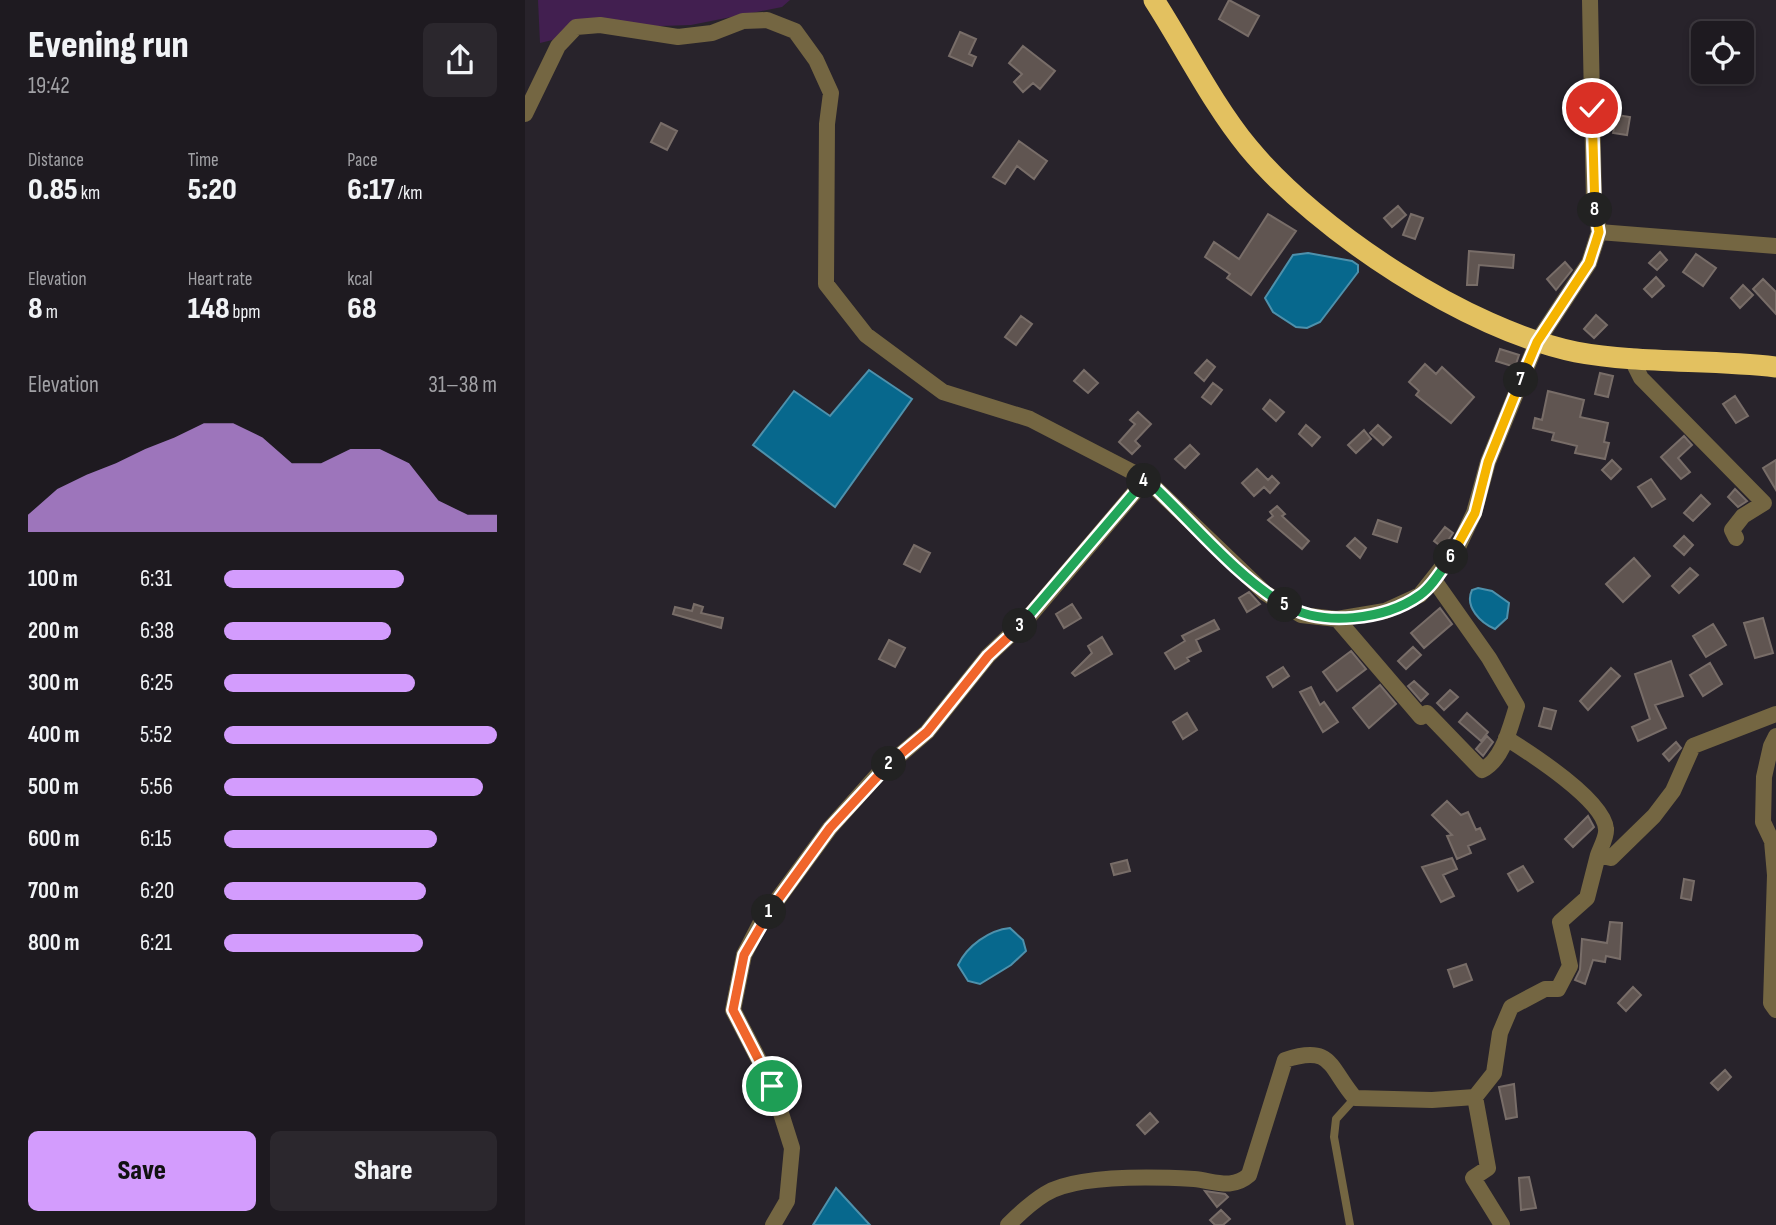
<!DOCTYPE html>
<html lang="en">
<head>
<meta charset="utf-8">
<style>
  :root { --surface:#1e1a20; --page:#2b272d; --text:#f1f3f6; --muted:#a1a1a5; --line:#3c383e; --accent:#d39cfd }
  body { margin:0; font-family:"Sofia Sans Condensed",sans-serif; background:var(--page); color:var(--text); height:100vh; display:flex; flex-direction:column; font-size:26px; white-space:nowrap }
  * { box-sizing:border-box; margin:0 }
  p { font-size:23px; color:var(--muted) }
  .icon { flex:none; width:38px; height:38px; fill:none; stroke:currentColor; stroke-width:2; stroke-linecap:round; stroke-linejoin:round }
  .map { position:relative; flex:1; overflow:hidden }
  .panel { display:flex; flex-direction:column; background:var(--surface); width:525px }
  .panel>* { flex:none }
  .buttons { position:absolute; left:1166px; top:21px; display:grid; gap:14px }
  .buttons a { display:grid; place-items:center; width:63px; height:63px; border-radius:10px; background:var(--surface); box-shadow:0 4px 10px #0003,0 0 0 2px var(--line); font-size:35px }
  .pin { position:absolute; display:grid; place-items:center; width:60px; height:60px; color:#fff; margin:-30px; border:4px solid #fff; border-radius:50%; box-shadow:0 2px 7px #0007 }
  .km { position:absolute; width:35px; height:35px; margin:-18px; border-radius:50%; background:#222; color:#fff; font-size:19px; line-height:35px; text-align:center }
  .round { display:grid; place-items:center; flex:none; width:74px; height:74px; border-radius:10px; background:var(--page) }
  .summary { display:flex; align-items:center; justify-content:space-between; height:119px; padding:0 28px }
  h1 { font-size:38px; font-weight:800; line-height:52px }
  .stats { display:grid; grid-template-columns:repeat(3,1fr); gap:10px; height:119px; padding:7px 28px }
  .stats div { display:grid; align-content:center }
  .stats b { font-size:30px; font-weight:800 }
  .stats small { font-size:19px; font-weight:400 }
  .stats p { font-size:19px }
  .chart { height:196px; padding:14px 28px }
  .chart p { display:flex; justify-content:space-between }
  .chart svg { width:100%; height:126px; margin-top:7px; fill:var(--accent); opacity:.7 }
  .cta { display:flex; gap:14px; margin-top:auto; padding:14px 28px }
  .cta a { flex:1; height:80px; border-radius:10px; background:var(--accent); color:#111; font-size:28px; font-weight:800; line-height:80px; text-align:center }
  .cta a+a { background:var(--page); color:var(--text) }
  ul { padding:0 28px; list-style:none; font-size:23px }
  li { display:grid; grid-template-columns:112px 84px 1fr; align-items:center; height:52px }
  li i { height:18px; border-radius:9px; background:var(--accent) }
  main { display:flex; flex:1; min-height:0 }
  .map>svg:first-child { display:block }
  .green { fill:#421f50 }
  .water { fill:#07688d; stroke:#4e91ac; stroke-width:2 }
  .building { fill:#605551; stroke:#786d68; stroke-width:2 }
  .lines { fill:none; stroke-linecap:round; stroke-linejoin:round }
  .lane { stroke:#746642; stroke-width:8 }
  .street { stroke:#746642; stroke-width:16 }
  .highway { stroke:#e3c160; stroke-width:21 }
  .split-1-casing { stroke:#fff; stroke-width:14 }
  .split-2-casing { stroke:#fff; stroke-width:14 }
  .split-3-casing { stroke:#fff; stroke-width:14 }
  .split-4-casing { stroke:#fff; stroke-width:14 }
  .split-5-casing { stroke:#fff; stroke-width:14 }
  .split-6-casing { stroke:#fff; stroke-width:14 }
  .split-7-casing { stroke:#fff; stroke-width:14 }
  .split-8-casing { stroke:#fff; stroke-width:14 }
  .split-9-casing { stroke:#fff; stroke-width:14 }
  .split-1 { stroke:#f0652b; stroke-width:9 }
  .split-2 { stroke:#f0652b; stroke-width:9 }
  .split-3 { stroke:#f0652b; stroke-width:9 }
  .split-4 { stroke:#22a559; stroke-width:9 }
  .split-5 { stroke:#22a559; stroke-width:9 }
  .split-6 { stroke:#22a559; stroke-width:9 }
  .split-7 { stroke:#f5b400; stroke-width:9 }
  .split-8 { stroke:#f5b400; stroke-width:9 }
  .split-9 { stroke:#f5b400; stroke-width:9 }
</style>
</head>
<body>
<main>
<section class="panel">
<div class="summary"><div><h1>Evening run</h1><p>19:42</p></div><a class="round"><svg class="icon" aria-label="share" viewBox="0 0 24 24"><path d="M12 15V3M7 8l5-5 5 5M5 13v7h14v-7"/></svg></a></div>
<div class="stats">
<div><p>Distance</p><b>0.85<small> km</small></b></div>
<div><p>Time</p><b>5:20</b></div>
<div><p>Pace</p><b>6:17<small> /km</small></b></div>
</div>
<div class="stats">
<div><p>Elevation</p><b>8<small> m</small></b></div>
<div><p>Heart rate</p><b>148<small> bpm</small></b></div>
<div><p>kcal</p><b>68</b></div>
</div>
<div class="chart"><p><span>Elevation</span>31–38 m</p>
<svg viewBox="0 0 160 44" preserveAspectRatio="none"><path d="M0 44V38L10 29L20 24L30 20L40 15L50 11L60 6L70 6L80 11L90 20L100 20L110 15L120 15L130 20L140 33L150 38L160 38V44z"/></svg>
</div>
<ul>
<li><b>100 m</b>6:31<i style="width:66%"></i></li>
<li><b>200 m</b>6:38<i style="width:61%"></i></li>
<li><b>300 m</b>6:25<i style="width:70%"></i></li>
<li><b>400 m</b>5:52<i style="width:100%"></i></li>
<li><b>500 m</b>5:56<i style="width:95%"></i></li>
<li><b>600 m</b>6:15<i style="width:78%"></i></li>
<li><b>700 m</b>6:20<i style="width:74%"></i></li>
<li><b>800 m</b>6:21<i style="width:73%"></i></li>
</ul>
<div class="cta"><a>Save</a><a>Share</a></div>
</section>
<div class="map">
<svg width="1251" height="1225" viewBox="0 0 1251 1225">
  <rect width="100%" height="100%" fill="#28232b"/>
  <path class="green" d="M13 0H265L257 7 166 25 77 28 15 43Z"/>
  <path class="water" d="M783 253 827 261 833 265V272L795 322 782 328 771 327 748 312 740 298 768 255Z
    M344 370 387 399 310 507 228 445 269 391 305 416Z
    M953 588 967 591 984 603 982 618 970 629C956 623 939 607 947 590Z
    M485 928 498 940 501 951 486 965 455 984 443 981 433 965C442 946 464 930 485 928Z
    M311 1188 345 1225H288Z"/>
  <path class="building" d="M704 0 734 16 723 36 694 19Z
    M435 32 451 39 444 54 451 57 447 66 424 56Z
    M498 46 530 71 515 89 508 83 498 92 489 82 497 74 484 63Z
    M1092 115 1105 117 1102 135 1088 133Z
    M136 123 152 131 142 150 126 142Z
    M494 141 522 161 509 179 492 166 480 184 468 177Z
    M873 206 881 215 867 227 859 218Z
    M743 214 771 231 726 295 702 278 705 274 680 257 689 242 714 259Z
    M886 214 898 218 890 239 878 235Z
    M944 251 989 255 988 268 954 265 952 285H942Z
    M1135 252 1142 260 1132 270 1124 263Z
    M1171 254 1191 268 1178 286 1158 272Z
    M1040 262 1047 270 1031 290 1022 279Z
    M1131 277 1139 286 1127 297 1119 289Z
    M1238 279 1251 292V314L1228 289Z
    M1218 285 1228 295 1215 308 1206 298Z
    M1071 315 1082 325 1069 338 1059 329Z
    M496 316 507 324 491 345 480 337Z
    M975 349 994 355 990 367 971 361Z
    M682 360 690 367 679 381 670 373Z
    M900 364 911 374 917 367 949 397 926 423 891 395 894 391 884 382Z
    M559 370 573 383 563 393 549 381Z
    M1075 373 1088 376 1083 397 1070 394Z
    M688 383 697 390 686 404 677 397Z
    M1023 391 1059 400 1055 417 1083 423 1079 442 1084 443 1080 459 1050 453 1052 446 1027 440 1029 433 1008 428 1010 418 1017 420Z
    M1210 396 1223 416 1211 423 1198 404Z
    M745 400 759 412 751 421 738 409Z
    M613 412 626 424 610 441 615 446 607 454 594 442 610 424 605 420Z
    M781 425 795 437 787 446 774 434Z
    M853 425 866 437 858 445 845 433Z
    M839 430 846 439 831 453 823 445Z
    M1159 436 1167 445 1153 458 1165 472 1156 479 1136 457Z
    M665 445 674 454 660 468 650 459Z
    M1087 460 1096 469 1086 479 1077 470Z
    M1251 460V490L1238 468Z
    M732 469 743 480 747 476 754 483 745 493 739 487 729 496 717 483Z
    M1126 479 1140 499 1127 507 1113 487Z
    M1210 489 1222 501 1213 507 1203 497Z
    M1176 495 1185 504 1168 521 1159 513Z
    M752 506 760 514 757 516 784 541 777 549 743 520 748 516 745 512Z
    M853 520 876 528 872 542 848 534Z
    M920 527 928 533 918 548 909 541Z
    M1159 536 1168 545 1159 555 1149 546Z
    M830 538 841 548 835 558 822 546Z
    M389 545 405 553 395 572 379 564Z
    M1109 558 1125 576 1098 602 1081 584Z
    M1165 568 1173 575 1154 593 1147 586Z
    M724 592 735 604 722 612 714 598Z
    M169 604 178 607 176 613 198 618 196 628 148 614 150 607 167 611Z
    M547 604 556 618 539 628 531 614Z
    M915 608 927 624 899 648 886 633Z
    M1238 618 1248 653 1230 658 1219 623Z
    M689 620 694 629 671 640 676 651 662 658 664 661 650 669 640 653 660 641 657 636Z
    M1188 624 1201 645 1181 657 1168 636Z
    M577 637 587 654 550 676 547 673 567 653 563 646Z
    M364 640 380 648 370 667 354 659Z
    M888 647 896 655 881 669 873 661Z
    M826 651 841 669 812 691 798 672Z
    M1146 661 1158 696 1130 705 1141 728 1113 741 1107 727 1125 719 1110 674Z
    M1185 663 1197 684 1178 696 1165 675Z
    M758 667 764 676 748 687 742 677Z
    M1086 668 1095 676 1063 710 1055 701Z
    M889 681 903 694 896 701 883 686Z
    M855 685 871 704 844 728 828 708Z
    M786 687 795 705 799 702 813 722 798 732 775 692Z
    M925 690 933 697 919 710 912 703Z
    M1019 708 1031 711 1026 729 1014 726Z
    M662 713 672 730 658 739 648 722Z
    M942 713 963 732 956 741 934 722Z
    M962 736 968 742 958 756 951 749Z
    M1151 742 1156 748 1144 761 1138 754Z
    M922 801 936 815 943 812 951 830 955 828 960 839 943 846 946 853 932 859 922 836 927 835 907 815Z
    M1063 816 1069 827 1048 847 1040 839Z
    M927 858 932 869 918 875 929 896 916 902 897 867Z
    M602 860 605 871 589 875 586 864Z
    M998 866 1008 882 993 891 983 874Z
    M1159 879 1169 881 1166 900 1156 898Z
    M1085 922 1097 923 1095 959 1081 956 1080 962 1068 960 1060 984 1050 980 1055 970 1057 939 1082 943Z
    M941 964 947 980 929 987 923 970Z
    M1108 987 1116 995 1101 1011 1093 1003Z
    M1200 1070 1206 1077 1193 1090 1186 1083Z
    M989 1084 992 1117 981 1119 974 1087Z
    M625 1113 633 1122 620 1134 612 1125Z
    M1004 1177 1011 1208 996 1210 994 1178Z
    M680 1191 700 1194 703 1197 692 1207Z
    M696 1210 705 1219 698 1225H690L685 1220Z"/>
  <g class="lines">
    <path class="lane" d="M825 1225 809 1137 811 1119 830 1098"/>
    <path class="street" d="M0 114 33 46 51 27 75 25 153 37 187 33 218 21 242 20 270 31 291 60 306 93 302 124 301 284 341 335 418 392 505 419 621 479 740 593 776 615 812 619 860 611 895 595 933 547 949 513 963 462 1012 342 1064 263 1074 232 1069 202 1065 0
      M1074 232 1251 246
      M1105 356 1116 378 1239 503 1218 516 1207 530 1211 538
      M812 619 896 717 902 713 957 770C978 760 985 727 992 706L964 658 909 580
      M1251 736 1246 746 1239 777 1238 822 1247 841 1250 875 1246 1003 1251 1010
      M981 738C1005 753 1079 800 1081 829 1082 836 1076 847 1073 855
      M248 1225 262 1201 267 1148 247 1085 208 1010 219 955 236 922 305 828 355 772 402 732 463 656 502 619 621 479
      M483 1225C494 1214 507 1202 520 1194 552 1174 632 1177 669 1179 690 1181 707 1190 724 1175L760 1060C808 1044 804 1068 830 1098L907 1100 950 1097
      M977 1225 948 1178 963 1168 950 1097 969 1073 975 1033 986 1007 1020 989H1033L1045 966 1035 922 1062 898 1073 855 1086 858 1129 816 1148 791 1168 746 1251 714"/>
    <path class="highway" d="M629 0C660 48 687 103 723 147 793 232 943 330 1051 352 1114 364 1186 359 1251 367"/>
  </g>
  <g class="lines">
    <defs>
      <path id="split-1" d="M244 912 219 955 208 1010 247 1086"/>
      <path id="split-2" d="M244 912 305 828 364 764"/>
      <path id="split-3" d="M364 764 402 732 463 656 495 626"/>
      <path id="split-4" d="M495 626 619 481"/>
      <path id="split-5" d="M619 481 621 479C665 519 709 575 760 605"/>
      <path id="split-6" d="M760 605C797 627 860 620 895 595 908 586 917 569 926 557"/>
      <path id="split-7" d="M926 557 950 513 963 462 996 380"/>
      <path id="split-8" d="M996 380 1012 342 1064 263 1074 232 1070 210"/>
      <path id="split-9" d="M1067 108 1070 210"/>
    </defs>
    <use href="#split-1" class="split-1-casing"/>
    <use href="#split-2" class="split-2-casing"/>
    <use href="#split-3" class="split-3-casing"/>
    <use href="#split-4" class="split-4-casing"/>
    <use href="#split-5" class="split-5-casing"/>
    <use href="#split-6" class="split-6-casing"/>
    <use href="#split-7" class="split-7-casing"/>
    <use href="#split-8" class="split-8-casing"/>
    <use href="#split-9" class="split-9-casing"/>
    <use href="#split-1" class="split-1"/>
    <use href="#split-2" class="split-2"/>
    <use href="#split-3" class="split-3"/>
    <use href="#split-4" class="split-4"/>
    <use href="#split-5" class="split-5"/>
    <use href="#split-6" class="split-6"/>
    <use href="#split-7" class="split-7"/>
    <use href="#split-8" class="split-8"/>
    <use href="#split-9" class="split-9"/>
  </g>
</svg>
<div class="buttons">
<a><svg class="icon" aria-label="locate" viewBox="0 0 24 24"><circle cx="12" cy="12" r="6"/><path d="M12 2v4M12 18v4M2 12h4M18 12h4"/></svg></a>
</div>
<div class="pin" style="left:247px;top:1086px;background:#1e9e55"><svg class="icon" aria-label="arrive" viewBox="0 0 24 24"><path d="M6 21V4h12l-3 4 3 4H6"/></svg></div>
<div class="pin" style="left:1067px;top:108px;background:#d93025"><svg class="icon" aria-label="check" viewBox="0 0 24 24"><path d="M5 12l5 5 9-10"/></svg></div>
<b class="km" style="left:244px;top:912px">1</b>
<b class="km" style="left:364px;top:764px">2</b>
<b class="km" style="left:495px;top:626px">3</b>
<b class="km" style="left:619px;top:481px">4</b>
<b class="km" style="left:760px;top:605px">5</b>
<b class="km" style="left:926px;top:557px">6</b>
<b class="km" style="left:996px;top:380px">7</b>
<b class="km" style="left:1070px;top:210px">8</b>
</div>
</main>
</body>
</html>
